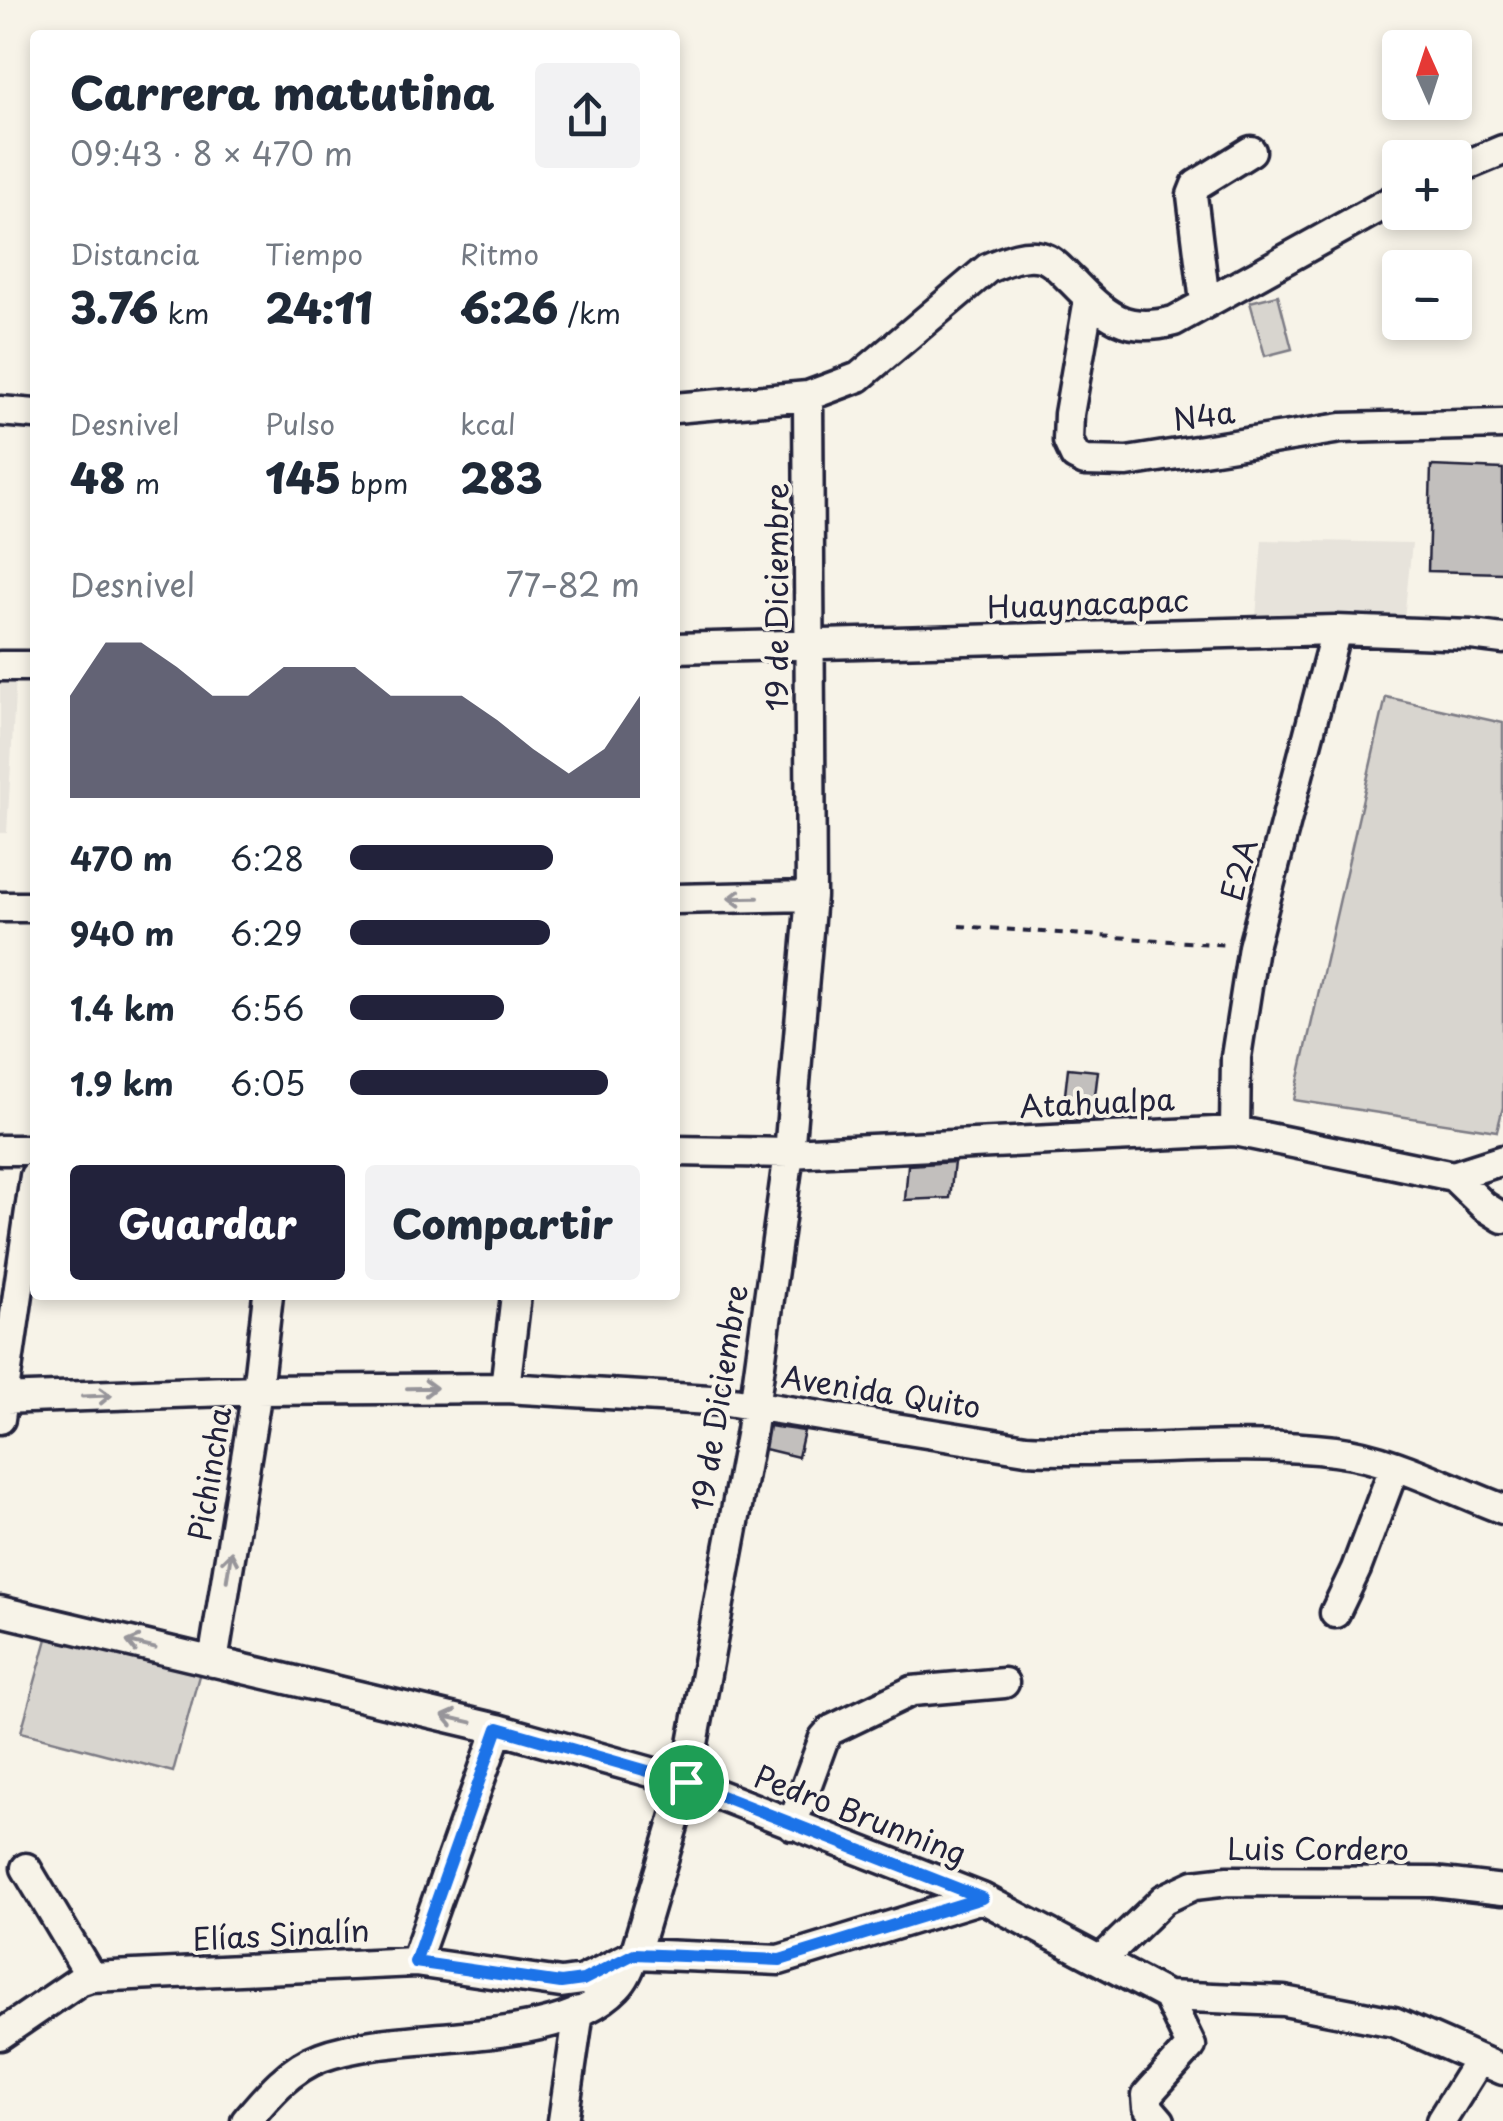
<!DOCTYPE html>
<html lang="es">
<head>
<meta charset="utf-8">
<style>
  :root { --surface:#fff; --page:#f2f2f3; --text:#1f2937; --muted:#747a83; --accent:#22223b }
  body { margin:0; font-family:"Playpen Sans",sans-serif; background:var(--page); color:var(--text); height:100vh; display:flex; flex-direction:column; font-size:38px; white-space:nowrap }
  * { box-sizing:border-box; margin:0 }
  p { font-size:32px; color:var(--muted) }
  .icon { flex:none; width:55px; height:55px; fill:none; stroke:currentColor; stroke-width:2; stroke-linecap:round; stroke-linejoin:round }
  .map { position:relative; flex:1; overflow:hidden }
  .sheet { position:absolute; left:30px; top:30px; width:650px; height:1270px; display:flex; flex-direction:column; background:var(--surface); border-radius:10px; box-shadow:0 5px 15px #0003 }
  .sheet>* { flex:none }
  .needle { width:65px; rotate:357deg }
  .controls { position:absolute; left:1382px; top:30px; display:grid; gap:20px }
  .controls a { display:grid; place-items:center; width:90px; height:90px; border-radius:10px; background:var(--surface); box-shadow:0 5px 15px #0003; font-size:50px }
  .pin { position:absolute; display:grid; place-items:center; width:85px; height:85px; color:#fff; margin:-42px; border:5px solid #fff; border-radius:50%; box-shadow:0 2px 10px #0007 }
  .round { display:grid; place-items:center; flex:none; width:105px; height:105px; border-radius:10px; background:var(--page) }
  .headline { display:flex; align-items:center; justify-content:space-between; height:170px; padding:0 40px }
  h1 { font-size:45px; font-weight:800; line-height:75px }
  .stats { display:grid; grid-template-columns:repeat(3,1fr); gap:15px; height:170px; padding:10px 40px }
  .stats div { display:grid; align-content:center }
  .stats b { font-size:42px; font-weight:800 }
  .stats small { font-size:28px; font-weight:400 }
  .stats p { font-size:28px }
  .chart { height:280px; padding:20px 40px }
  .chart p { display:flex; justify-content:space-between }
  .chart svg { width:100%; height:180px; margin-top:10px; fill:var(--accent); opacity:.7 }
  .cta { display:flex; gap:20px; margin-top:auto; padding:20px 40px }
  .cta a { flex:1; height:115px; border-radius:10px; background:var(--accent); color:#fff; font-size:40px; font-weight:800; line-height:115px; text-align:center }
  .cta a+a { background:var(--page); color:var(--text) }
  ul { padding:0 40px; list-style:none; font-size:32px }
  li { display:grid; grid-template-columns:160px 120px 1fr; align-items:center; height:75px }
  li i { height:25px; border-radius:12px; background:var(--accent) }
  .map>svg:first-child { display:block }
  .built { fill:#e7e3db }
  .green { fill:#d8d5cf; stroke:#7d7c85; stroke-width:2.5 }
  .building { fill:#c2bfbd; stroke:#22223b; stroke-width:2.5 }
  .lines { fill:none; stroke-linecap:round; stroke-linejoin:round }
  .minor-casing { stroke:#22223b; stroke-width:35 }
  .path { stroke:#22223b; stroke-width:4; stroke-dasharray:8 8; stroke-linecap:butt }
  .minor { stroke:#f7f3e8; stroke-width:28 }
  .oneway { stroke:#97959a }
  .route-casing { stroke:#fff; stroke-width:20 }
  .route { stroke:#1a73e8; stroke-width:12 }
  .labels { text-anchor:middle; stroke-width:8; stroke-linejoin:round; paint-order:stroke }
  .street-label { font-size:30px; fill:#22223b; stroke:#f7f3e8 }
</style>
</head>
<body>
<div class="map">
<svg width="1503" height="2121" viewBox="0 0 1503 2121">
  <rect width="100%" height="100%" fill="#f7f3e8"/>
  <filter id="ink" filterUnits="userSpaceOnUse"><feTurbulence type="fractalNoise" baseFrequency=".01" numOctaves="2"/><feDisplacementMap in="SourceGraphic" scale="20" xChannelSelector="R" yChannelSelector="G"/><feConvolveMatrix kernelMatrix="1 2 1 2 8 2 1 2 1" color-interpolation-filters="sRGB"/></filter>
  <g filter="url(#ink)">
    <path class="built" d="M1262 540 1412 543 1404 619 1256 618Z
      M0 676H16L7 833H0Z"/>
    <path class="green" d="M1278 295 1292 349 1265 356 1250 302Z
      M1386 697 1503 723V1107L1497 1131 1294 1100Z
      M50 1628 201 1668 173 1772 21 1732Z"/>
    <path class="building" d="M1431 466 1503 469V573L1428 571Z
      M1068 1068 1098 1071 1092 1121H1062Z
      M954 1162 950 1198 905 1200 908 1165Z
      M769 1426 804 1431 798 1457 765 1449Z"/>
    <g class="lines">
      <defs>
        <path id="minor" d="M1455 170 1503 150
          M1089 299 1069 414 1068 441 1075 456 1085 461 1127 462 1341 428 1503 424
          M1205 302 1192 195 1196 185 1251 151
          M675 408 808 396 859 377 988 268C1003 262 1024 252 1041 257 1054 260 1063 273 1072 281 1106 316 1125 334 1174 321L1400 196
          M0 411 35 414
          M675 648 1336 630 1471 635 1503 639
          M0 666H35
          M675 899 811 896
          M0 907H35
          M1235 1131 1236 1057 1253 947 1336 630
          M0 1150H35
          M675 1151 789 1153 1235 1131 1453 1176 1484 1206 1503 1218
          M1453 1176 1503 1160
          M505 1388 516 1295
          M0 1399 257 1390 505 1388 727 1401 1026 1449C1129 1454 1232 1439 1335 1451 1393 1458 1449 1489 1503 1509
          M0 1419 35 1176
          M0 1611 498 1729 686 1782 982 1898 1167 1996 1284 2001 1394 2022 1503 2070
          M1335 1613 1356 1569 1394 1468
          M213 1662 257 1390 268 1295
          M792 1825 824 1738 831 1730 912 1691 1004 1683
          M26 1868 91 1977
          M1101 1960 1164 1899 1194 1885 1228 1881 1434 1882 1503 1890
          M415 1962 498 1729
          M0 2035 79 1981 91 1977 415 1962 561 1983 583 1980 635 1954 779 1960 982 1898
          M246 2121C267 2096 289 2069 321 2057 402 2027 555 2051 617 1987 626 1978 630 1966 635 1954L686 1782 751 1430 789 1153 811 896 808 396
          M563 2121 579 2011
          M1160 2121 1148 2107 1147 2095 1191 2046 1167 1996
          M1441 2121 1479 2060"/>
      </defs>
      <use href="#minor" class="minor-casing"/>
      <path class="path" d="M959 926 1228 945"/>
      <use href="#minor" class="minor"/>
    </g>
    <defs><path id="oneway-shaft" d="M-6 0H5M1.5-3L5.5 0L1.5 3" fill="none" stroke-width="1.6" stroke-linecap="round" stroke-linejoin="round" transform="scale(2.5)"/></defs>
    <g class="oneway">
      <use href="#oneway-shaft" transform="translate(743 898) rotate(179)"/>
      <use href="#oneway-shaft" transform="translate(422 1388) rotate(-1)"/>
      <use href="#oneway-shaft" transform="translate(97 1396) rotate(-2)"/>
      <use href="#oneway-shaft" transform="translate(229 1566) rotate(-81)"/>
      <use href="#oneway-shaft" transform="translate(141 1645) rotate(-166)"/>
      <use href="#oneway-shaft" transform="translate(457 1719) rotate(-167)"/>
    </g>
  </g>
  <g class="lines" filter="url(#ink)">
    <defs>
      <path id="route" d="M498 1728 686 1782 982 1898 780 1960 634 1954 583 1980 561 1983 415 1962Z"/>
    </defs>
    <use href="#route" class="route-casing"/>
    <use href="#route" class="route"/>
  </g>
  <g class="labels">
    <g class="street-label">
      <text transform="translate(1204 417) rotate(-8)" y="10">N4a</text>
      <text transform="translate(778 597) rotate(-90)" y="10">19 de Diciembre</text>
      <text transform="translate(1088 605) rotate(-2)" y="10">Huaynacapac</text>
      <text transform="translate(1240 870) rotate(-75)" y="10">E2A</text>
      <text transform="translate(1097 1104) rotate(-3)" y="10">Atahualpa</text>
      <text transform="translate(881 1393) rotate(9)" y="10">Avenida Quito</text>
      <text transform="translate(720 1398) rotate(-81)" y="10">19 de Diciembre</text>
      <text transform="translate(211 1474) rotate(-81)" y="10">Pichincha</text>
      <text transform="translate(860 1816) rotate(21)" y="10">Pedro Brunning</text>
      <text x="1318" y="1860">Luis Cordero</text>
      <text transform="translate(281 1936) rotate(-3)" y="10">Elías Sinalín</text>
    </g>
  </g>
</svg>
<div class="controls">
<a><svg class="needle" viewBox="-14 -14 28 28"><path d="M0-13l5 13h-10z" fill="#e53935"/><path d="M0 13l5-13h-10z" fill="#747a83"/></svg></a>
<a>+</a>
<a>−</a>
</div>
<div class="pin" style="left:686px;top:1782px;background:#1e9e55"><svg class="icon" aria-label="arrive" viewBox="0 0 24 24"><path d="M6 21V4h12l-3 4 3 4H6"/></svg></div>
<section class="sheet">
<div class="headline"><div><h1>Carrera matutina</h1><p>09:43 · 8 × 470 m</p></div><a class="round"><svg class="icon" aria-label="share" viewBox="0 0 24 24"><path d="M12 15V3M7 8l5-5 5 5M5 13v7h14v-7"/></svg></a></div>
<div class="stats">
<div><p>Distancia</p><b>3.76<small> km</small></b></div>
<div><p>Tiempo</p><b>24:11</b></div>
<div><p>Ritmo</p><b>6:26<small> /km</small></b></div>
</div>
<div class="stats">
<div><p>Desnivel</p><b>48<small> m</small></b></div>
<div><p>Pulso</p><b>145<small> bpm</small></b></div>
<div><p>kcal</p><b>283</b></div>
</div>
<div class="chart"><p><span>Desnivel</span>77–82 m</p>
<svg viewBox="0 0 160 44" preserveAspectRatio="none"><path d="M0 44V19L10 6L20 6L30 12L40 19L50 19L60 12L70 12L80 12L90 19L100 19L110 19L120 25L130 32L140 38L150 32L160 19V44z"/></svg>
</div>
<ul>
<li><b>470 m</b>6:28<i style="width:70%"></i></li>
<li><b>940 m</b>6:29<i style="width:69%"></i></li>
<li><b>1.4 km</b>6:56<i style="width:53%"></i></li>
<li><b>1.9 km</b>6:05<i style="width:89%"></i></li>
</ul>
<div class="cta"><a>Guardar</a><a>Compartir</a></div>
</section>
</div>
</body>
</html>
